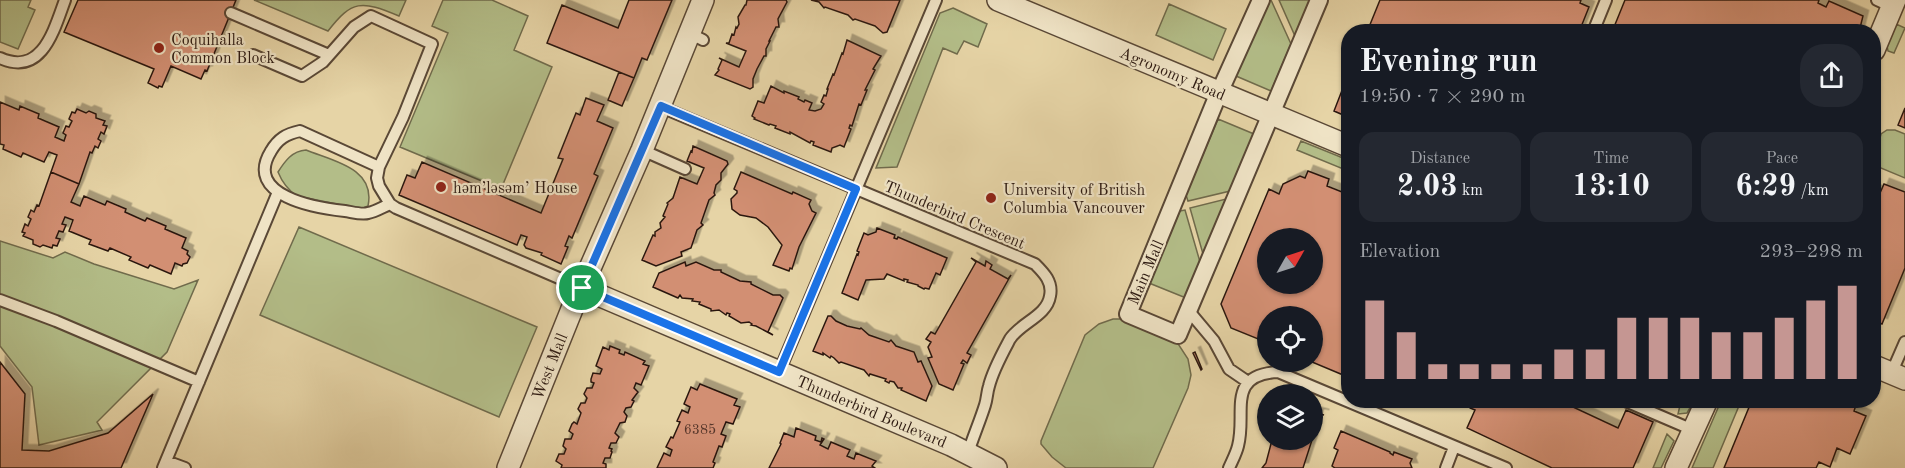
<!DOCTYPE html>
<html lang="en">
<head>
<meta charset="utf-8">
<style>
  :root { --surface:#171b24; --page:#242831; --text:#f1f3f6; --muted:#9ea1a6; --accent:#c59692 }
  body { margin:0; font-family:"Old Standard TT",serif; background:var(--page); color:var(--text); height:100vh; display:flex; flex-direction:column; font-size:22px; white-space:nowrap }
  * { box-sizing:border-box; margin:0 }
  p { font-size:20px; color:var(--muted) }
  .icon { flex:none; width:33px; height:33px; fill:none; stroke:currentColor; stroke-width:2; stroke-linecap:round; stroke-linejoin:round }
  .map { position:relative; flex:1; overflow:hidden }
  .side { position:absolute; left:1341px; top:24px; width:540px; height:384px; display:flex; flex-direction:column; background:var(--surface); border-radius:24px; box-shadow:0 2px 4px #0004 }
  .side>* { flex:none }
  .needle { width:39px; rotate:51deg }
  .buttons { position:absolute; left:1257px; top:228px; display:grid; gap:12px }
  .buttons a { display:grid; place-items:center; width:66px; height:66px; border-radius:50%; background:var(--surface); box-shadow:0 2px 4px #0004; font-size:30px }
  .pin { position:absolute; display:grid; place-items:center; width:51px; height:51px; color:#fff; margin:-26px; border:3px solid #fff; border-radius:50%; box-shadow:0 2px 6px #0007 }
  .round { display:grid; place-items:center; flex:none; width:63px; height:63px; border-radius:24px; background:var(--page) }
  .overview { display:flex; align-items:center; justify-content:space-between; height:102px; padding:0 18px }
  h1 { font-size:33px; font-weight:600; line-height:45px }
  .figures { display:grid; grid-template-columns:repeat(3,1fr); gap:9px; height:102px; padding:6px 18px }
  .figures div { display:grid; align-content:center; border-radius:15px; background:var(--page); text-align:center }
  .figures b { font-size:30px; font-weight:600 }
  .figures small { font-size:16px; font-weight:400 }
  .figures p { font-size:16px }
  .chart { height:168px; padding:12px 18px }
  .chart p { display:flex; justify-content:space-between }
  .chart svg { width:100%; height:108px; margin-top:6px; stroke:var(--accent); stroke-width:6 }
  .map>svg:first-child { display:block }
  .green { fill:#b3bd88; stroke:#706b4c; stroke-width:1.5 }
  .building { fill:#d28f73; stroke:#2c1911; stroke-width:1.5; fill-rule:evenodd; filter:url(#shadow) }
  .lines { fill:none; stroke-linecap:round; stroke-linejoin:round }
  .service-casing { stroke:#5a4836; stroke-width:14 }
  .pedestrian-casing { stroke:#5a4836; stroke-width:20 }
  .minor-casing { stroke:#5a4836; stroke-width:24 }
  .service { stroke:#efe3c5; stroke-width:10 }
  .pedestrian { stroke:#efe3c5; stroke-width:16 }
  .minor { stroke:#efe3c5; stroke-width:21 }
  .route-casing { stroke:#fff; stroke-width:12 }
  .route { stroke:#1a73e8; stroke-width:8 }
  .poi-dot { fill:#8f2418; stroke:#efe3c5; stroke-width:2 }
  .labels { text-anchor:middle; stroke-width:4.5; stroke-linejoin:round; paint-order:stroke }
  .number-label { font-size:14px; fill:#56362a }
  .poi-label { font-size:16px; fill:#2c1911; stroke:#efe3c5; text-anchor:start }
  .street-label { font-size:16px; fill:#2c1911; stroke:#efe3c5 }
</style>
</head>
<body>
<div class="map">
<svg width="1905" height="468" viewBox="0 0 1905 468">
  <defs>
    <filter id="shadow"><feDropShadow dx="5.5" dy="-5.5" stdDeviation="0" flood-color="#0004"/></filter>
  </defs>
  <rect width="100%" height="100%" fill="#e6d4a6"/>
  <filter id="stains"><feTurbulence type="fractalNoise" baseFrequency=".00333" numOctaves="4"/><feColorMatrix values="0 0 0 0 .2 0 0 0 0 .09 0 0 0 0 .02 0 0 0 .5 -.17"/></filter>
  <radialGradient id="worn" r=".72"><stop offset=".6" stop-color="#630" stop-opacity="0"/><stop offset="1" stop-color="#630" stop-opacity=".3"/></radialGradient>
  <path class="green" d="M0 0H31L28 7 35 10 18 49 0 42Z
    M254 0H406L399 16C361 0 352 0 328 31Z
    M443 0H492L528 16 514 50 552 67 501 189 400 147 448 33 432 26Z
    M1268 0H1271L1291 44 1271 91 1236 76Z
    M1279 0H1310L1295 36Z
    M1169 4 1226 29 1213 60 1156 35Z
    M953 8 987 24 978 47 964 41 957 54 943 48 897 167 876 168 940 13Z
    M1896 24 1905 28 1894 53 1888 51 1887 46Z
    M1218 119 1254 134 1230 191 1188 201 1186 195Z
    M1887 130H1895L1905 134V178L1876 166 1874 161 1881 134Z
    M1301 141 1348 160V171L1297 150Z
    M306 150C333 161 376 168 368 206L361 209 297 196C288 190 282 182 278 172 285 161 292 151 306 150Z
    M1226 199 1203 254 1190 208Z
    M1185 210 1200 262 1186 298 1149 283 1180 211Z
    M299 227 537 327 499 417 260 315Z
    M0 241 53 258 65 252 94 264 174 289 198 280 167 352 97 422 102 430 39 445 32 387 0 346Z
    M1113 319H1128L1175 339 1188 359 1191 375 1188 388 1153 468H1066L1052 457 1041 444V441L1085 335 1099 324Z
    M1681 401H1694L1687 413 1678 414Z
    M1721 401H1741L1713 468H1692Z
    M1667 434 1674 441 1661 468H1653Z"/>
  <path class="building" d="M78 0H236L207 71 205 70 201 79 171 66 162 87 159 86 158 88 148 83 154 69 64 32Z
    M629 0H672L647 60 642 58 634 78 547 43 562 5 618 28Z
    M747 0H786L787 2 778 19 779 27H776L769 41H770L766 49V56H764L757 69 753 79V87L750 89 715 75 719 70 718 69 722 60 719 58 739 67 746 51 726 43H729L732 34 734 35 736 27 737 28 739 24 738 17 745 5H746Z
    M811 0H900L887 32 883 33 875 26 855 19 853 20 848 15 825 7 824 8 819 2Z
    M1380 0H1581L1580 3 1589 7 1579 32H1367Z
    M1625 0H1819L1818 3 1826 7 1829 1 1863 16 1859 32H1612Z
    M847 40 881 56 873 69 875 70 865 90H867L861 105 859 104 852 126 850 125 849 128 851 129 844 147 840 145 832 148 831 152 813 145 814 142 811 141 810 143 790 132V134L775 128 776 126 770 124 769 125 754 119 755 118 752 116 758 101 764 103 771 86 784 93V91L799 97 798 99 804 102 805 100 812 103 809 110 815 111 821 109 824 104 821 102 824 95 826 96 828 89H827L833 74 834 75 842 53 843 54Z
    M619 72 634 78 622 106 608 100Z
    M1348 75V117L1334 111Z
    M586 98 604 105 597 121 613 128 594 174 598 176 572 238 569 236 565 246 568 247 561 264 541 255 542 253 526 248 524 245 527 237 521 235 517 245 399 195 407 175 415 178 422 162 541 213 563 159 558 158 576 113 580 115Z
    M0 102 19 110 20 106 39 114 38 118 59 127 55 137 64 141 66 135 63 133 66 126 69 127 72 121 69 119 72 112 75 113 77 109 86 113 89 111 96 114V118L105 121 103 125 107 126 104 134 101 132 98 139 101 141 98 148 95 146 92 153 90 152 79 184 51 172 57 155 49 152 44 162 23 153 21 157 3 149 4 145 0 144Z
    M1905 108V128L1898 125Z
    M693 146 727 161 728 164 721 173V180L716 185 714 193 715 195 709 200 701 223 703 225 697 230 691 248 681 252 682 256 656 266 642 260 653 235 655 236V232L661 228 660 223 665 217 663 216 668 204 667 203 673 198 680 177 697 184 704 168 687 161 691 151 692 152Z
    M1308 171 1329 179 1327 186 1342 192 1344 186 1348 188V377L1312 362V316H1268V343L1231 328 1221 304 1269 189 1279 194 1283 184 1300 176 1305 178ZM1268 238H1312V284H1268Z
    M51 172 79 184 71 202 80 206 84 196 105 205 107 201 126 209 125 212 145 221 147 218 166 226 165 229 186 238 182 248 188 251 187 254 190 257 187 263 183 264 182 266 175 263 171 274 150 265 148 268 129 260 131 257 110 248 108 251 89 244 91 240 69 231 73 220 65 217 62 224 66 225 63 232 59 231 56 238 60 239 57 246 53 245 52 248 43 245 40 247 33 244V240L23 236 25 233 22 232 25 224 28 226 31 219 28 217 31 210 34 212 37 205 39 206Z
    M741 172 792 194 793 192 811 200 809 204 812 211 816 213 799 247 792 269 790 268 789 271 773 265 782 245 768 227 756 218 740 215 732 209 731 199 737 193V191L734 189Z
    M1884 184 1905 192V268L1882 324 1874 321V190L1880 193Z
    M877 228 895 235 894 238 897 239 898 237 947 258 940 275 936 273 929 289 925 288 924 289 918 286V285L907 282 908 280 904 279V281L887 274 884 279 866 280 858 300 842 293 857 254 858 255 859 252 857 251 864 233 868 235 876 232Z
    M971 258 985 266 986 261 992 265 990 269 1008 279 1011 275 967 353 971 355 967 363 963 360 961 363 964 364 953 390 939 384 928 358 932 357 928 347 931 342 926 339 931 332 935 334 976 262Z
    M685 262 686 266 696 262 714 270H721V272L740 281 751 282V284L773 295H780L783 298 768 332 773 335 756 326 751 325 752 324 749 322 741 323 729 316 730 314 727 313 726 315 719 310 711 311V309L699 304 700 302 692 301 693 299 682 298 680 295 678 298 653 287 659 273Z
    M828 316H831L836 321 847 326 860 329 861 328 869 335 889 342 891 340 896 346 914 352 918 362 921 361 932 386 926 401 901 390 902 388H898L894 382 890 381 889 383 885 381 886 379 870 374 869 376 864 370 841 362 839 363 834 358 831 356 830 358 823 353V355L813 351Z
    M610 346 620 350 619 353 624 355 625 352 645 361 643 364 649 366 641 385 636 383 634 388 638 392 632 400 634 401 631 407 626 408 624 412 627 416 625 422 620 423 615 433 619 437 616 443H611L609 448 612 449 611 451 612 452 610 458H605L603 463 606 464V468H561L562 465 556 461 559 454H564L566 449 563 446 565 439H571L573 434 569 431 572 424 574 422 577 424 581 413 578 409 581 403H585L587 398 584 394 587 388H592L594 383 591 382V379L593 373 600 374 602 369 596 366 603 347 609 350Z
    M1195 352 1202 369 1201 370 1193 353Z
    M0 362 25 394 22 450 49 451 108 433 153 394 121 468H0Z
    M700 384 737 399 734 405 740 407 733 424 726 422 721 434 726 436 722 447 719 446 713 462 715 463 713 468H657L664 453 670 456 672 450 666 447 671 437 673 438 680 422 677 421 682 410 688 413 690 407 684 404 691 387 697 390Z
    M1558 400 1618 428 1626 410 1653 422 1633 468H1552L1467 428 1475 410 1470 408 1468 400Z
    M1752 400H1847L1856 405 1854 411 1866 416 1850 454 1837 448 1830 467 1819 462 1816 468H1724Z
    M1312 412 1324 415 1318 414 1313 431Z
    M796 428 816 436 815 440 821 442 822 438 824 439 820 445 828 449 831 442 850 450 847 456 854 459 856 453 876 461 872 466 875 468H769L781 444 780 443 784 433 794 437Z
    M1341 431 1390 452V453L1393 455 1394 452 1412 459 1410 463 1412 468H1335L1332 466 1338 450 1334 448Z
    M1272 440H1312L1303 468H1262L1266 463Z"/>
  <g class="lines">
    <defs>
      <path id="service" d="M1877 0 1892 7
        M231 13 329 55
        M1593 32 1606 0
        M689 33 703 40
        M253 55 302 76 323 62 354 27 371 16 432 44 403 117 379 167 377 178 379 186 390 204 396 208 582 288
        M0 58C42 77 54 30 65 0
        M661 107 1035 264C1044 273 1053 282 1050 296 1047 316 1020 323 1010 339 1002 354 993 370 989 386 987 392 987 399 985 405 980 421 973 437 968 453
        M642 150 685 169
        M379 167 300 131C286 134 278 139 271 151 243 196 316 208 345 211 352 212 362 215 368 213 375 212 383 207 390 204
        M0 300 56 321 199 382
        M1188 310 1214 341 1229 369 1248 382
        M779 372 936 0
        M1891 374 1905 342
        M1623 400 1693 430
        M166 461 185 468
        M163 468 278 192
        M1229 468C1232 461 1236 454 1238 446 1247 413 1225 375 1278 372L1506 468
        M1446 468 1454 447"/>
      <path id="pedestrian" d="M1261 0 1215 102 1128 314 1178 335 1319 0"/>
      <path id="minor" d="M998 0 1348 146
        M1874 50 1895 0
        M582 288 951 445 996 468
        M1874 366 1905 379
        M508 468 572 309 642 150 703 0
        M1676 468 1707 400"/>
    </defs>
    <use href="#service" class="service-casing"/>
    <use href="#pedestrian" class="pedestrian-casing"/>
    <use href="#minor" class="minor-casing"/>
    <use href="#service" class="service"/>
    <use href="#pedestrian" class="pedestrian"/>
    <use href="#minor" class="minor"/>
  </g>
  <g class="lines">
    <defs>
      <path id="route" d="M661 106 856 189 779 372 582 288Z"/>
    </defs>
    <use href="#route" class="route-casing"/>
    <use href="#route" class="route"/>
  </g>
  <g class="poi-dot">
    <circle cx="159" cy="48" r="6"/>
    <circle cx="441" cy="187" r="6"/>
    <circle cx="991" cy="198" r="6"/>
  </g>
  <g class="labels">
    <g class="number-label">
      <text x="700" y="434">6385</text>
    </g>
    <g class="poi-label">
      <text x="171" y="45">Coquihalla<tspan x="171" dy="18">Common Block</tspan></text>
      <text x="453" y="193">həm’ləsəm’ House</text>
      <text x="1003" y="195">University of British<tspan x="1003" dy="18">Columbia Vancouver</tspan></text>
    </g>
    <g class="street-label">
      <text transform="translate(1173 73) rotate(23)" y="6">Agronomy Road</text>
      <text transform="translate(955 214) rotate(23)" y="6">Thunderbird Crescent</text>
      <text transform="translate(1145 272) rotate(-67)" y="6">Main Mall</text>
      <text transform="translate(549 366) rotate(-68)" y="6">West Mall</text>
      <text transform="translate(872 411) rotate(23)" y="6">Thunderbird Boulevard</text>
    </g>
  </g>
  <rect width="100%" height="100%" filter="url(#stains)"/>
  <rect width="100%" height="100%" fill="url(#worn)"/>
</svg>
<div class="buttons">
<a><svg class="needle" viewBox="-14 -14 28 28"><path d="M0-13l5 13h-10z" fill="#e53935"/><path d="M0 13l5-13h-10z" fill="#9ea1a6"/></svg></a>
<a><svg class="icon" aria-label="locate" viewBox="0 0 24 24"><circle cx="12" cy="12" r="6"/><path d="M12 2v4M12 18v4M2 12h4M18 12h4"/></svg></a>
<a><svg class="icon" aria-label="layers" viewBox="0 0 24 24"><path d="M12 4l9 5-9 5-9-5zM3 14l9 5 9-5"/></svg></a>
</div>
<div class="pin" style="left:582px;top:288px;background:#1e9e55"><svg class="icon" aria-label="arrive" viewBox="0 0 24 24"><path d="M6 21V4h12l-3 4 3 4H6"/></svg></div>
<section class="side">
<div class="overview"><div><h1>Evening run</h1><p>19:50 · 7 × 290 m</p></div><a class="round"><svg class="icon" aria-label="share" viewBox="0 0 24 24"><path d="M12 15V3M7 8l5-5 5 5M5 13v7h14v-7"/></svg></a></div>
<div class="figures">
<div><p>Distance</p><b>2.03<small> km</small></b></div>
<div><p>Time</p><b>13:10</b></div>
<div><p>Pace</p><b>6:29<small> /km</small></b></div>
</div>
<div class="chart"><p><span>Elevation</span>293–298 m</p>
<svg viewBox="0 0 160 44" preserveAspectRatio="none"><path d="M5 44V12M15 44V25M25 44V38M35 44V38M45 44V38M55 44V38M65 44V32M75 44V32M85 44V19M95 44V19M105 44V19M115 44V25M125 44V25M135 44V19M145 44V12M155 44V6"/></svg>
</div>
</section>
</div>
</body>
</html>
